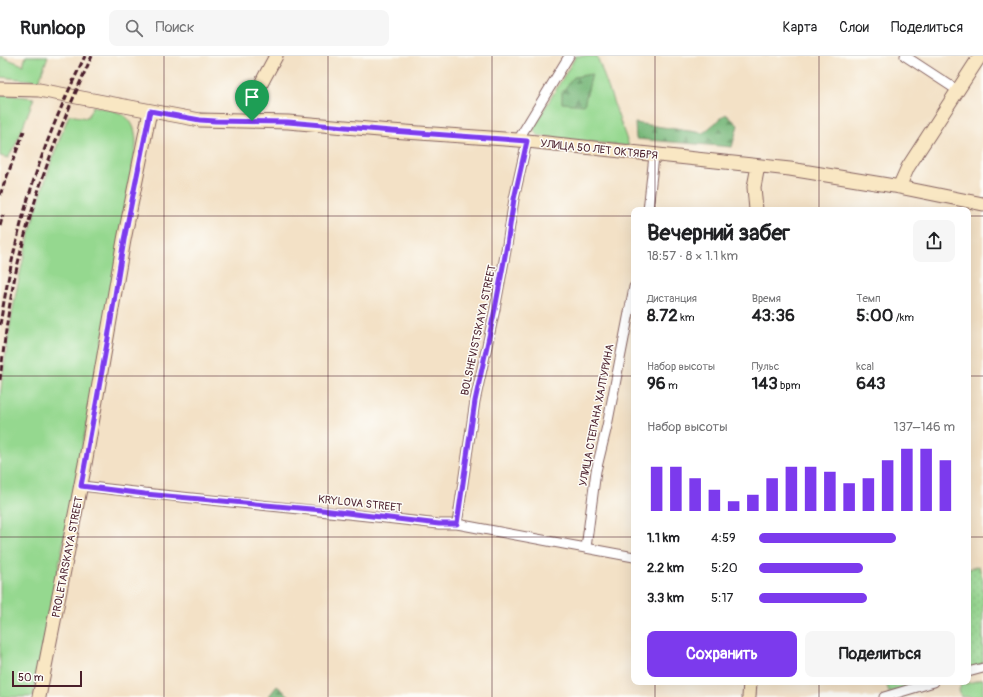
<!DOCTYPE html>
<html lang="ru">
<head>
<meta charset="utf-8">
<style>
  :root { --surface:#fff; --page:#f6f6f6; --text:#202124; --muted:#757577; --line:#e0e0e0; --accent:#7c3aed }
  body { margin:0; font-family:Pangolin,sans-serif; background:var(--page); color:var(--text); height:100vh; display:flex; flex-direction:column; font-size:15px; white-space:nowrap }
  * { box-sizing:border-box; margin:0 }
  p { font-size:13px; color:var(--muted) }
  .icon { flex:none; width:22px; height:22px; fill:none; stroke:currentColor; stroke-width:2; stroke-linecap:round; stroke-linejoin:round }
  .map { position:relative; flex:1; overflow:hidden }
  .sheet { position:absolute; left:631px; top:151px; width:340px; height:478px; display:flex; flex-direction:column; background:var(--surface); border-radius:8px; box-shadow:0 4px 16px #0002 }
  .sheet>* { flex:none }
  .scale { position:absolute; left:12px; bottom:10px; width:70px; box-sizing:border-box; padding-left:4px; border:2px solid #4a1f2b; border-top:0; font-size:11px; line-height:14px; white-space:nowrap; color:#4a1f2b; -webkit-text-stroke:3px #fdfcf7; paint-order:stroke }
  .pin { position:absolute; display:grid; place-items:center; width:34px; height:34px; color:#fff; margin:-41px -17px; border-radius:50% 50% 50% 0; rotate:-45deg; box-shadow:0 0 4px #0007 }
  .pin .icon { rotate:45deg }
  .round { display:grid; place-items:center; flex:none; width:42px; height:42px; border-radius:8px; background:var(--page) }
  .overview { display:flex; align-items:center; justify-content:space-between; height:68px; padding:0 16px }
  h1 { font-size:22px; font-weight:700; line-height:30px }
  .stats { display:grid; grid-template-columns:repeat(3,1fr); gap:6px; height:68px; padding:4px 16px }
  .stats div { display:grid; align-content:center }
  .stats b { font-size:17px; font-weight:700 }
  .stats small { font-size:11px; font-weight:400 }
  .stats p { font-size:11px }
  .chart { height:112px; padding:8px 16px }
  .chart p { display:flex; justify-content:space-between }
  .chart svg { width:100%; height:72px; margin-top:4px; stroke:var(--accent); stroke-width:6 }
  .primary-button { display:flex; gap:8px; margin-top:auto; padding:8px 16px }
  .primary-button a { flex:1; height:46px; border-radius:8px; background:var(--accent); color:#fff; font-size:16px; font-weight:700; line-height:46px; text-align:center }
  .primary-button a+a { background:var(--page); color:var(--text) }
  ul { padding:0 16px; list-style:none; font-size:13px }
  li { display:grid; grid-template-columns:64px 48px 1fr; align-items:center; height:30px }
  li i { height:10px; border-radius:5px; background:var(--accent) }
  header { display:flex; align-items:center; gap:24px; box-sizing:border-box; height:56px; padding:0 20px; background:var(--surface); border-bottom:1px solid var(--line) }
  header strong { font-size:19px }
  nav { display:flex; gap:22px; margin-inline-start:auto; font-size:14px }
  .search { width:280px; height:36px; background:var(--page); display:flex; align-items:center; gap:10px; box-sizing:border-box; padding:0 14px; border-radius:8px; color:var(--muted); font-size:15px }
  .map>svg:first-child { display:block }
  .green { fill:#95d88f; stroke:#707c5d }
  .forest { fill:url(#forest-firs); stroke:#616c52 }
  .park { fill:url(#park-dots); stroke:#707c5d }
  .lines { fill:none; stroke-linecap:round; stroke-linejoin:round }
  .street-casing { stroke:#856361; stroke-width:11 }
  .secondary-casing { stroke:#856361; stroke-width:15 }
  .street { stroke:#fff; stroke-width:9 }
  .secondary { stroke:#f9e7c3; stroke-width:13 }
  .rail { stroke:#4a1f2b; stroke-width:3; stroke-dasharray:6 3; stroke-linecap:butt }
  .route-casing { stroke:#fff; stroke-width:8 }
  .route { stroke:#7c3aed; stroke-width:5 }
  .grid { fill:none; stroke:#4a1f2b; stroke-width:1; stroke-opacity:0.55 }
  .labels { text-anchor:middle; stroke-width:3; stroke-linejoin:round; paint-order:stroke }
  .street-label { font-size:11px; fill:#4a1f2b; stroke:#fdfcf7 }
</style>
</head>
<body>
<header>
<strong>Runloop</strong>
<div class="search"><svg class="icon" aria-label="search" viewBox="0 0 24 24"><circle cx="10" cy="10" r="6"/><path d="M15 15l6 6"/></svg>Поиск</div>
<nav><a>Карта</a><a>Слои</a><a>Поделиться</a></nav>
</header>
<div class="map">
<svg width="983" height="641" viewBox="0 0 983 641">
  <defs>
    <pattern id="forest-firs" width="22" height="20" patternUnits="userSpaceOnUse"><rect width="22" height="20" fill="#78b87a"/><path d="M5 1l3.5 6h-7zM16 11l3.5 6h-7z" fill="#649564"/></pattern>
    <pattern id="park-dots" width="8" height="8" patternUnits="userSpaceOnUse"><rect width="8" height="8" fill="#95d88f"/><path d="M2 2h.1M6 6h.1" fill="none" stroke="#82b97c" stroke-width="1.8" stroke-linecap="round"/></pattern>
  </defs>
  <rect width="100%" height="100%" fill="#fdfcf7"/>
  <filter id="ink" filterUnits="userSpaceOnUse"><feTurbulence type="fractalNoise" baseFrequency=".025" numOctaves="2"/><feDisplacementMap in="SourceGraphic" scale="8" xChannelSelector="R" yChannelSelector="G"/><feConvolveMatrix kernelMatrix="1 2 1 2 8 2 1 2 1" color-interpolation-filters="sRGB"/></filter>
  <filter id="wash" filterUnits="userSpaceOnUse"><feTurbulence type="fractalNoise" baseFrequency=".012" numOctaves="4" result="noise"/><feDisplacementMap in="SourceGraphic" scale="16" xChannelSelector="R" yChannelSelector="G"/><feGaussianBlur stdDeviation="0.9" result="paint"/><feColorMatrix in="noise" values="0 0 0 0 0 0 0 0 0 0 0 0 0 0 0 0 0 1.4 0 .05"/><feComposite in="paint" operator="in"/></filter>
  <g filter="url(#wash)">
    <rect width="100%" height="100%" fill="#f3e1c6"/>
    <path class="green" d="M0 0 23 9 26 0H48L39 25 0 21Z
      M576 0H597L629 90 539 80C531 73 534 71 539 62Z
      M0 38 34 42 16 88 8 102 0 100Z
      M93 50C119 55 137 58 136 90L102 290 33 641H0V342C2 320 6 298 9 276 21 201 41 128 69 59L87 62Z
      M983 623V641H961L959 634 961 629Z"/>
    <path class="forest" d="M592 18 584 49 562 47V36L574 21Z
      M726 58 738 69 732 91 636 83 635 67 703 77Z
      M277 630 291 641H268Z"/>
    <path class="park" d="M979 510 983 525V609L968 614V513Z
      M886 626H925L889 637Z"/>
  </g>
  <g filter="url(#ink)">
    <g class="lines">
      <defs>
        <path id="street" d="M905 0 957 34
          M518 84 569 0
          M648 154 654 100
          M81 430C200 444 320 454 439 468H457L634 501
          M457 468 475 345 495 253 507 189 514 143 527 85
          M586 492 596 415 607 370 634 231
          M968 616 983 612
          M884 641 934 626"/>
        <path id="secondary" d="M0 33 39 34 200 64 288 66 391 75 518 84 790 113 894 130 983 148
          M252 65C252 38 264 23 276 0
          M899 131 908 111 980 0
          M756 154 754 131 758 110
          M39 641 85 408 124 184 150 55
          M749 641 750 626"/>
      </defs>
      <use href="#street" class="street-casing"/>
      <use href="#secondary" class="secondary-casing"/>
      <use href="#street" class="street"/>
      <use href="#secondary" class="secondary"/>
      <path class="rail" d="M0 139 24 75
        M0 170 3 159
        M0 269C10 206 25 143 48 84 59 55 72 27 85 0
        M0 324C4 289 8 254 15 220 32 143 59 71 92 0"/>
    </g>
  </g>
  <g class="lines" filter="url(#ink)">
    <defs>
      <path id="route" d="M150 55 200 64 215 65 288 66 391 75 527 85 514 143 507 189 495 253 475 345 457 468H439L322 454 145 438 81 430 108 282 124 184Z"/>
    </defs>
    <use href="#route" class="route-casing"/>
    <use href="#route" class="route"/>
  </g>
  <path class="grid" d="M164 0V641M328 0V641M492 0V641M655 0V154M819 0V154M0 160H634M968 160H983M0 320H634M968 320H983M0 481H634M968 481H983M655 626V641M819 626V641"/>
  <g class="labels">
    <g class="street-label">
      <text transform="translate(599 93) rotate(6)" y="4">УЛИЦА 50 ЛЕТ ОКТЯБРЯ</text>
      <text transform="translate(478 274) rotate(-78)" y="4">BOLSHEVISTSKAYA STREET</text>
      <text transform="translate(596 359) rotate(-79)" y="4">УЛИЦА СТЕПАНА ХАЛТУРИНА</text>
      <text transform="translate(360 447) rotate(6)" y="4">KRYLOVA STREET</text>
      <text transform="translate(67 501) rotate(-79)" y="4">PROLETARSKAYA STREET</text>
    </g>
  </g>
</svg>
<div class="scale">50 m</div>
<div class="pin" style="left:252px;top:65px;background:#1e9e55"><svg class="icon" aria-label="arrive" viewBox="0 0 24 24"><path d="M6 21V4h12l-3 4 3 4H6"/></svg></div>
<section class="sheet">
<div class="overview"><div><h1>Вечерний забег</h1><p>18:57 · 8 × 1.1 km</p></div><a class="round"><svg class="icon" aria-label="share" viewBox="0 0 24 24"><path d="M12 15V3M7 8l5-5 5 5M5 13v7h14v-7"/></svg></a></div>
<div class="stats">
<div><p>Дистанция</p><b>8.72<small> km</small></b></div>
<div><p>Время</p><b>43:36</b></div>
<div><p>Темп</p><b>5:00<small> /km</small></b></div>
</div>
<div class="stats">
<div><p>Набор высоты</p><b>96<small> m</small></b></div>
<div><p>Пульс</p><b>143<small> bpm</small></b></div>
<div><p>kcal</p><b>643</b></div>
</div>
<div class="chart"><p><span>Набор высоты</span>137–146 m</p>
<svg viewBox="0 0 160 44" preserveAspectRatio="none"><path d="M5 44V17M15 44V17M25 44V24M35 44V31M45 44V38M55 44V34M65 44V24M75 44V17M85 44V17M95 44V20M105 44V27M115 44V24M125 44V13M135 44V6M145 44V6M155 44V13"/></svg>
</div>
<ul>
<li><b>1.1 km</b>4:59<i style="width:70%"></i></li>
<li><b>2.2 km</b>5:20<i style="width:53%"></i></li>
<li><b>3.3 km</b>5:17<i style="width:55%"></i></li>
</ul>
<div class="primary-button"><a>Сохранить</a><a>Поделиться</a></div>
</section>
</div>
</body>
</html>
